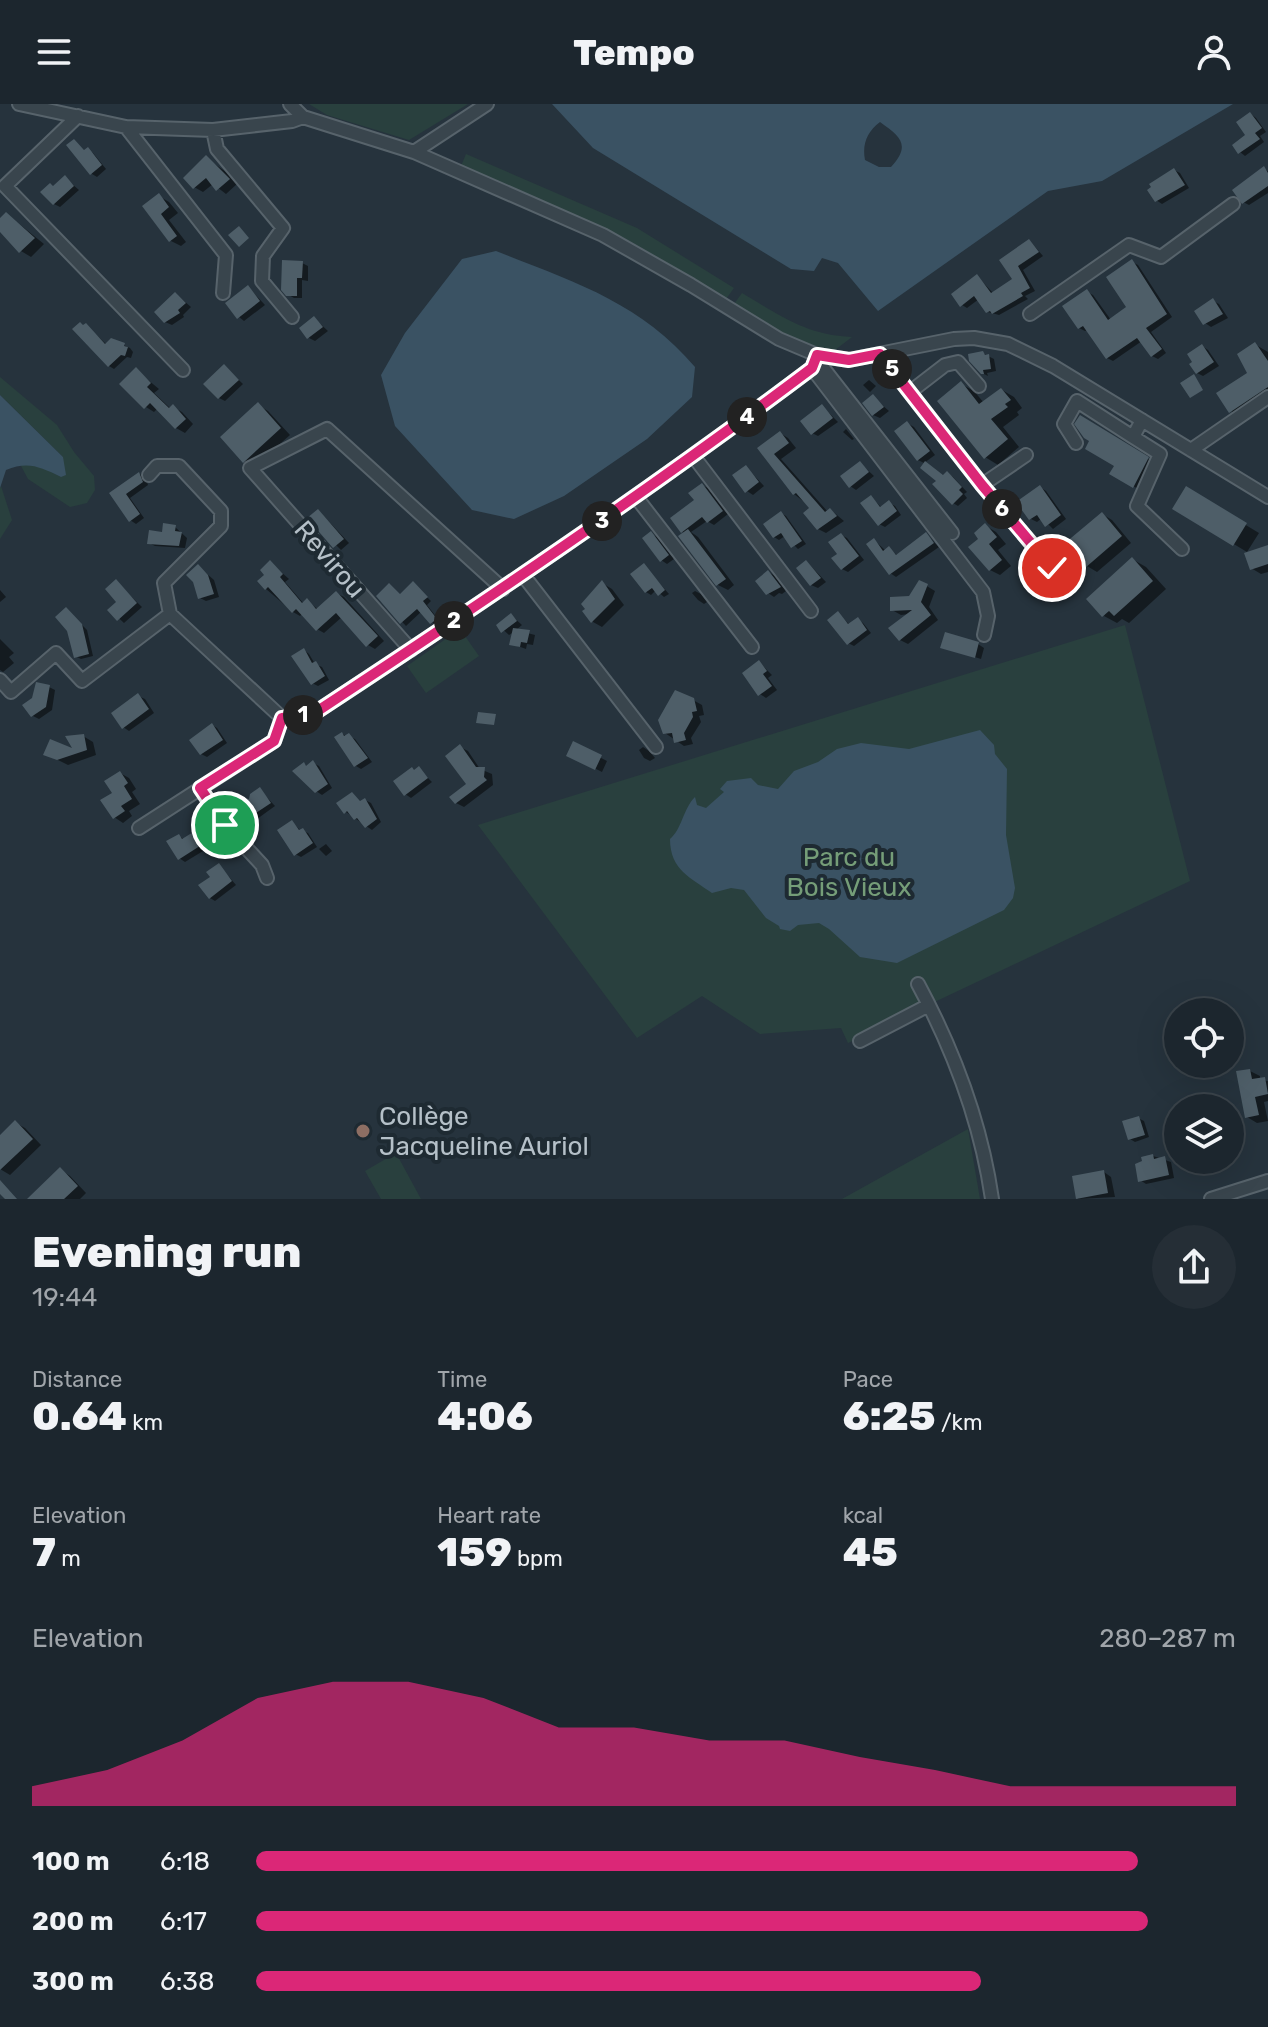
<!DOCTYPE html>
<html lang="en">
<head>
<meta charset="utf-8">
<style>
  :root { --surface:#1c262e; --page:#252e36; --text:#f1f3f6; --muted:#a0a5aa; --line:#3a434a; --accent:#db2777 }
  body { margin:0; font-family:Rubik,sans-serif; background:var(--page); color:var(--text); height:100vh; display:flex; flex-direction:column; font-size:30px; white-space:nowrap }
  * { box-sizing:border-box; margin:0 }
  p { font-size:26px; color:var(--muted) }
  .icon { flex:none; width:44px; height:44px; fill:none; stroke:currentColor; stroke-width:2; stroke-linecap:round; stroke-linejoin:round }
  .map { position:relative; height:1095px; overflow:hidden }
  .panel { display:flex; flex-direction:column; background:var(--surface); flex:1 }
  .panel>* { flex:none }
  .fabs { position:absolute; left:1164px; top:894px; display:grid; gap:16px }
  .fabs a { display:grid; place-items:center; width:80px; height:80px; border-radius:50%; background:var(--surface); box-shadow:0 8px 32px #0002,0 0 0 2px var(--line); font-size:40px }
  .pin { position:absolute; display:grid; place-items:center; width:68px; height:68px; color:#fff; margin:-34px; border:4px solid #fff; border-radius:50%; box-shadow:0 2px 8px #0007 }
  .km { position:absolute; width:40px; height:40px; margin:-20px; border-radius:50%; background:#222; color:#fff; font-size:22px; line-height:40px; text-align:center }
  .round { display:grid; place-items:center; flex:none; width:84px; height:84px; border-radius:42px; background:var(--page) }
  .headline { display:flex; align-items:center; justify-content:space-between; height:136px; padding:0 32px }
  h1 { font-size:44px; font-weight:800; line-height:60px }
  .figures { display:grid; grid-template-columns:repeat(3,1fr); gap:12px; height:136px; padding:8px 32px }
  .figures div { display:grid; align-content:center }
  .figures b { font-size:40px; font-weight:800 }
  .figures small { font-size:22px; font-weight:400 }
  .figures p { font-size:22px }
  .chart { height:224px; padding:16px 32px }
  .chart p { display:flex; justify-content:space-between }
  .chart svg { width:100%; height:144px; margin-top:8px; fill:var(--accent); opacity:.7 }
  ul { padding:0 32px; list-style:none; font-size:26px }
  li { display:grid; grid-template-columns:128px 96px 1fr; align-items:center; height:60px }
  li i { height:20px; border-radius:10px; background:var(--accent) }
  header { display:flex; justify-content:space-between; align-items:center; height:104px; padding:0 32px; background:var(--surface); font-size:36px; font-weight:800 }
  .map>svg:first-child { display:block }
  .green { fill:#29403e }
  .water { fill:#3a5263; fill-rule:evenodd }
  .shadow { fill:#0007 }
  .building { fill:#4e5e68 }
  .lines { fill:none; stroke-linecap:round; stroke-linejoin:round }
  .minor-casing { stroke:#57636b; stroke-width:16 }
  .minor { stroke:#39454d; stroke-width:12 }
  .route-casing { stroke:#fff; stroke-width:16 }
  .route { stroke:#db2777; stroke-width:10 }
  .education-dot { fill:#8d6e63; stroke:#1e2a32; stroke-width:3 }
  .labels { text-anchor:middle; stroke-width:8; stroke-linejoin:round; paint-order:stroke }
  .street-label { font-size:26px; fill:#b5c0c8; stroke:#1e2a32 }
  .park-label { font-size:26px; fill:#759d78; stroke:#1e2a32 }
  .poi-label { font-size:26px; fill:#b5c0c8; stroke:#1e2a32; text-anchor:start }
</style>
</head>
<body>
<header><svg class="icon" aria-label="menu" viewBox="0 0 24 24"><path d="M4 6h16M4 12h16M4 18h16"/></svg>Tempo<svg class="icon" aria-label="person" viewBox="0 0 24 24"><circle cx="12" cy="8" r="4"/><path d="M4 21q1-7 8-7t8 7"/></svg></header>
<div class="map">
<svg width="1268" height="1095" viewBox="0 0 1268 1095">
  <rect width="100%" height="100%" fill="#26333d"/>
  <path class="green" d="M309 0H468L409 36 327 11Z
    M466 50 637 124 734 184 726 195 626 135 461 62Z
    M742 189C781 212 806 231 852 233L835 246C800 242 763 222 734 200Z
    M0 273 57 321 74 348 94 372 95 386 87 399 70 403 28 375 20 360 42 363 61 373 63 353 0 291Z
    M1 382 12 416 0 435V384Z
    M1125 521 1190 777 848 939 841 924 760 930 702 892 637 934 478 721Z
    M460 525 479 552 426 589 407 562Z
    M968 1025 980 1095H842Z
    M396 1049 421 1095H381L365 1067Z"/>
  <path class="water" d="M552 0H1233L1102 77 1048 87 878 207 838 159 822 154 814 167 791 165 593 44ZM880 18C901 33 911 41 891 63H879L865 56C862 40 867 28 880 18Z
    M496 147C572 177 640 198 695 263L692 293 647 335 564 392 514 415 472 406 395 322 381 271 405 229 462 155Z
    M0 291 63 353 66 371 61 373C40 363 28 357 6 366L0 384Z
    M980 626 994 641 995 650 1007 665 1006 731 1015 784 1013 794 1004 806 897 859 860 853 829 825 819 819 798 821 790 827 780 825 779 822 766 814 744 786 731 784 712 789C691 774 670 766 670 735 682 725 683 705 695 693L697 701 706 704 724 688 720 685 727 677 751 674 758 681 778 685 794 667 818 658 837 645 861 639 909 645Z"/>
  <path class="shadow" d="M1251 10 1256 14 1266 28 1260 32 1264 38 1245 52 1240 48 1248 32Z
    M74 37 86 48 88 46 93 49 106 65 97 73 92 70 69 42Z
    M206 54 229 70 237 80 226 90 213 80 203 88 194 83Z
    M1264 65 1268 67V89L1249 101 1243 98Z
    M1174 66 1180 69 1189 84 1162 100 1156 96Z
    M65 74 79 86 60 103 54 100V84Z
    M159 92 169 98 178 109 169 116 186 138 181 142 171 137 144 103Z
    M7 110 44 140 31 153 21 147 0 125V117Z
    M1030 137 1043 152 1023 166 1035 187 1025 192 1028 195 999 211 988 208 979 195 967 204 962 201 977 172 993 189 1015 175 1002 156Z
    M1132 158 1138 161 1172 213 1151 228 1166 249 1158 255 1152 252 1142 237 1113 257 1107 254 1088 226 1085 227 1079 224 1087 188 1093 191 1111 216 1129 204Z
    M302 159 308 162V177L302 176V194H294L287 190Z
    M248 183 265 201 244 217 239 213Z
    M176 190 191 203 183 211 184 213 172 221 165 218Z
    M1213 197 1219 200 1228 214 1211 223 1205 219Z
    M314 214 328 227 315 237 309 234Z
    M86 221 107 241 112 236 130 244 133 248 131 254 127 253 114 265 109 262 85 223Z
    M1256 241 1268 248V298L1243 314 1231 307 1250 269Z
    M1202 242 1208 246 1219 262 1203 272 1197 269Z
    M982 249 994 255 996 267 987 269 988 272 982 269Z
    M224 262 243 280 225 297 219 294Z
    M136 266 159 285 154 289 171 305 173 303 182 308 193 320 185 329 176 324 158 304 154 308 146 303 122 280Z
    M869 276 876 282 870 288 863 281Z
    M961 280 974 287 984 299 1002 286 1014 293 1022 304 1017 308 1019 311 1003 323 1019 343 998 361 985 353Z
    M873 293 889 307 880 314 873 311Z
    M258 301 268 307 290 331 254 363 244 357Z
    M822 302 838 318 818 332 812 329Z
    M907 319 914 323 935 351 924 359 944 372 947 369 953 373 967 388 964 390 967 394 958 402 953 399 926 360 918 356Z
    M1094 321 1161 363 1147 390 1112 370 1117 361Z
    M846 325 854 335 852 336 843 328Z
    M780 329 788 334 796 344 781 355 828 408 831 406 844 417 826 429 818 425 812 404 794 390 760 345Z
    M860 359 874 372 856 386 850 382Z
    M746 363 764 382 753 391 747 387Z
    M139 370 145 373 148 381 130 394 144 414 136 420 130 416 112 390Z
    M702 381 708 384 728 410 714 421 707 417 691 428 698 433 734 481 728 486 718 481 682 427Z
    M1040 383 1046 387 1066 415 1053 425 1042 414 1037 418 1031 415Z
    M1186 385 1259 429 1247 448 1174 404Z
    M871 393 882 404 889 399 895 402 901 411 885 423 879 420Z
    M319 407 349 439 341 446 310 415Z
    M781 409 786 412 806 440 798 445 785 432 779 436 774 433Z
    M1102 410 1112 416 1131 439 1097 468 1087 462Z
    M986 422 996 428 1006 440 998 446 1011 462 1000 471 990 466 981 435Z
    M175 423 187 434 185 444 155 442 149 439Z
    M651 430 657 433 674 455 667 460 661 456Z
    M926 430 939 443 896 473 890 469 874 436 886 447 890 445 898 452Z
    M841 431 847 434 864 456 848 468 842 465Z
    M1268 443V468L1261 470 1251 464Z
    M1132 455 1146 463 1166 485 1129 519 1122 515 1117 519 1104 512Z
    M807 458 826 478 818 484 811 481Z
    M271 459 289 475 285 478 304 500 307 497 319 506 336 489 344 493 384 537 375 545 368 541 342 513 324 529 317 525 303 509 300 512 293 508 266 485Z
    M198 462 214 476 219 493 206 497 200 494Z
    M644 462 669 490 664 493 656 486 651 491 646 488Z
    M769 468 775 472 786 487 782 490 779 489 774 493 768 489Z
    M116 478 142 503 124 519 110 506 119 498Z
    M920 478 935 487 929 503 938 516 908 540 900 536 909 510 901 511 892 506 910 494Z
    M602 479 612 485 624 501 602 523 593 518 585 508Z
    M413 480 431 497 427 501 441 519 436 522 422 507 406 522 378 492 390 481 401 492Z
    M0 486 6 493 0 498Z
    M695 487 701 490 707 498 704 500 698 496 692 489Z
    M66 505 87 526 93 552 81 555 75 552Z
    M838 510 850 521 858 516 863 519 871 529 854 542 848 539Z
    M511 511 522 521 516 526 535 531 533 541 527 540 526 545 512 540 514 528 509 531 498 521Z
    M0 535 14 549 9 553 14 559 3 568 0 566Z
    M978 540 984 544 981 555 943 543Z
    M304 546 309 550 315 560 322 563 329 576 318 582 312 579Z
    M759 558 772 571 768 574 777 586 766 594 760 590Z
    M49 583 55 586 52 606 39 615 33 612Z
    M138 592 145 595 154 609 129 627 123 623Z
    M693 596 702 601 704 611 699 612 701 618 691 634 693 640 684 642 665 629Z
    M212 621 217 624 227 639 207 653 201 650Z
    M342 630 355 635 372 658 361 665 356 662Z
    M83 632 93 638 96 651 68 661 46 650 77 648Z
    M574 640 607 657 602 668 569 651Z
    M460 643 468 647 480 665 492 670 493 681 464 703 456 699 469 680Z
    M643 643 649 647 655 654 650 657 644 654 639 646Z
    M313 659 319 662 332 684 322 691 316 687 307 663Z
    M419 665 432 678 411 694 405 690Z
    M120 669 129 674 136 685 132 688 140 700 129 707 132 712 123 719 114 713V689Z
    M260 686 275 702 257 715 252 712 251 697Z
    M352 690 362 699 365 696 371 699 381 718 372 726 346 708Z
    M292 718 301 727 308 729 317 743 301 753 295 750Z
    M195 730 201 733 208 744 185 758 179 754V732L185 736Z
    M326 740 332 747 326 752 319 745Z
    M219 761 236 781 215 797 210 794 213 773Z
    M1250 967 1260 972V976L1268 977V997L1264 998 1268 1017 1257 1019 1247 1013Z
    M1138 1014 1144 1017 1149 1033 1135 1038 1130 1035Z
    M16 1019 25 1024 41 1041 10 1071 0 1065V1033Z
    M1232 1035 1237 1038 1239 1049 1231 1051Z
    M1153 1052 1171 1058 1174 1074 1146 1080 1140 1076Z
    M61 1066 70 1072 86 1089 80 1095H30Z
    M1104 1068 1111 1073 1115 1093 1078 1095 1074 1073Z"/>
  <path class="building" d="M1250 8 1262 24 1255 29 1260 35 1238 50 1232 41 1245 31 1236 18Z
    M74 35 84 46 88 43 102 61 90 71 66 41Z
    M206 51 230 75 216 87 206 74 193 85 183 74Z
    M1264 62 1268 69V82L1242 100 1232 86Z
    M1174 64 1185 81 1155 98 1147 86 1151 83 1149 80Z
    M65 71 74 82 53 101 40 88 50 79 53 82Z
    M159 89 169 103 161 110 177 132 169 138 142 102Z
    M6 108 35 134 19 149 0 128V114Z
    M239 122 249 134 239 143 228 131Z
    M1029 135 1039 148 1018 162 1030 184 1021 189 1023 192 992 210 990 207 986 209 974 192 960 203 951 190 977 170 991 189 1012 175 999 156Z
    M1132 155 1167 210 1146 224 1162 245 1151 253 1137 234 1106 255 1083 222 1078 225 1062 202 1087 185 1108 216 1126 203 1106 173Z
    M282 156 303 157 302 174H297V192H286L281 186Z
    M248 181 260 197 237 215 225 199Z
    M175 188 186 199 178 206 180 209 164 219 154 208Z
    M1213 194 1223 210 1203 221 1194 207Z
    M314 212 323 223 307 235 299 224Z
    M80 218 83 221 86 219 105 240 111 234 125 239 124 242 128 243 125 252 121 251 108 263 72 225Z
    M1255 238 1268 257V283L1229 309 1216 289 1247 269 1237 250Z
    M1202 240 1214 258 1196 270 1189 260 1192 258 1187 250Z
    M983 247 985 251 989 250 991 265 983 266 984 270H981L969 257 968 250Z
    M224 260 239 276 218 295 203 280Z
    M136 263 151 279 147 283 169 304 173 300 186 315 175 325 150 299 144 305 119 280Z
    M1194 270 1203 286 1190 294 1180 279Z
    M961 277 979 300 1001 284 1011 296 1005 300 1008 303 991 315 1008 335 984 355 937 297Z
    M873 290 884 303 872 312 862 299Z
    M258 298 281 324 243 359 220 333Z
    M822 300 833 314 811 331 800 317Z
    M1080 311 1149 353 1133 384 1109 370 1114 362 1085 345 1089 337 1084 334 1074 320Z
    M907 317 930 347 917 357 894 327Z
    M780 327 789 339 774 350 825 408 830 404 837 412 817 426 803 409 809 404 796 389 793 391 757 344Z
    M860 357 869 368 849 384 840 372Z
    M925 357 943 371 947 367 962 383 959 386 963 390 952 401 932 380 936 377 920 364Z
    M746 361 759 378 745 389 732 371Z
    M139 368 143 378 126 390 140 410 129 418 109 389Z
    M702 379 723 407 707 419 702 413 681 429 670 414 694 396 688 389Z
    M1040 381 1061 411 1045 423 1037 411 1029 416 1016 398Z
    M1186 382 1247 419 1233 442 1172 405Z
    M871 391 880 403 889 396 897 407 878 422 860 399Z
    M318 405 344 435 333 444 307 414Z
    M781 407 802 437 791 444 781 429 773 434 763 420Z
    M1102 408 1122 432 1085 464 1065 439Z
    M163 419 176 421 175 427 182 428 179 442 147 440 149 426 162 428Z
    M985 419 997 433 989 440 1002 456 989 467 968 443 978 435 974 429Z
    M688 425 726 475 716 482 678 432Z
    M651 427 669 451 660 458 642 434Z
    M926 428 934 439 889 471 866 440 874 434 883 447 889 442 896 451Z
    M841 429 859 452 841 466 831 454 837 450 828 438Z
    M1268 441V460L1250 466 1244 449Z
    M1132 453 1153 477 1114 512 1109 507 1102 513 1086 495Z
    M270 456 283 470 280 473 302 499 307 494 316 505 336 487 378 532 366 543 336 509 316 527 296 505 292 509 268 483 265 486 257 477 264 471 260 466Z
    M806 456 821 474 810 482 796 464Z
    M644 459 665 486 658 492 652 484 645 489 630 470Z
    M198 460 208 471 214 490 198 495 193 478 186 471Z
    M768 466 781 483 766 491 755 477Z
    M116 475 137 499 117 517 107 506 116 498 105 485Z
    M602 476 615 495 591 519 582 507 585 505 581 500Z
    M919 476 928 480 921 498 931 511 899 537 888 524 912 506 890 507V493L909 492Z
    M413 477 428 493 423 497 437 515 430 520 417 505 400 520 376 492 389 479 400 490Z
    M66 503 82 520 89 550 74 554 67 527 55 513Z
    M838 507 848 520 858 513 867 526 847 541 827 516Z
    M511 509 517 517 501 529 496 521Z
    M513 524 530 526 527 539 521 538 520 543 509 541Z
    M945 528 979 538 975 554 940 544Z
    M304 544 312 559 316 557 325 572 311 581 291 552Z
    M759 556 767 567 763 570 772 582 758 592 742 569Z
    M36 578 50 581 46 603 31 613 22 601 32 594Z
    M675 586 694 594 697 607 692 608 693 613 684 629 686 636 674 639 672 629 663 630 658 616Z
    M138 589 149 605 122 625 111 609Z
    M478 608 496 610 494 621 476 619Z
    M212 619 223 636 200 651 189 636Z
    M342 628 344 632 349 629 368 654 354 663 334 633Z
    M84 630 87 646 57 656 43 651 50 635 72 644 65 632Z
    M573 637 602 651 595 666 566 652Z
    M460 640 476 663H485L484 673 487 676 455 700 449 693 466 680 445 652Z
    M313 656 328 680 315 689 292 667 304 658 306 662Z
    M419 662 428 674 404 692 393 677 412 663 414 666Z
    M120 667 128 679 124 682 132 695 121 702 125 707 113 715 100 696 112 689 104 677Z
    M260 683 271 699 250 713 236 692 249 695 250 690Z
    M352 688 360 697 365 694 377 715 365 724 357 714 354 716 347 707 344 710 336 699Z
    M292 716 299 726 303 724 313 739 294 752 277 726Z
    M195 727 203 740 178 756 166 737 179 730 182 735Z
    M219 759 232 777 209 795 198 781 210 773 206 768Z
    M1250 965 1252 975 1265 973 1268 990 1255 993 1259 1011 1245 1014 1236 967Z
    M1139 1012 1145 1031 1128 1036 1122 1017Z
    M15 1016 33 1035 0 1066V1031Z
    M1178 1016V1044L1173 1045 1168 1018Z
    M1153 1050 1154 1055 1165 1052 1169 1071 1138 1078 1135 1060 1142 1057 1141 1053Z
    M60 1063 78 1082 64 1095H27Z
    M1104 1066 1108 1089 1076 1095 1072 1072Z
    M0 1076 17 1095H5L0 1090Z"/>
  <g class="lines">
    <defs>
      <path id="minor" d="M19 0 126 23 213 26 292 17 303 13
        M290 0 303 13 414 48 603 131 691 181 779 235 817 251 849 256 954 235 974 234 1008 240 1053 262 1268 393
        M78 12 5 82 183 266
        M126 23 226 151 223 189
        M213 26 217 45 283 124 263 152 262 177 292 213
        M414 48 487 0
        M1030 210 1129 141 1161 153 1233 100
        M880 250 982 381 1026 351
        M816 255 952 429
        M812 264 983 488 988 512 984 531
        M910 288 945 261 958 258 979 282
        M1142 316 1133 333 1160 350 1137 402 1182 445
        M1076 339 1064 320 1077 297 1133 333
        M1191 346 1268 293
        M694 353 811 507
        M149 371 157 362H179L221 407V422L164 479 170 510
        M982 381 1052 464
        M636 393 752 543
        M523 471 656 643
        M411 546 250 364 327 325 503 485
        M0 576 11 588 56 549 82 577 170 510 282 614
        M200 684 225 721 262 761 267 774
        M139 724 274 637 282 614 313 610C482 499 650 386 812 264L817 251
        M918 880C954 947 981 1019 992 1095
        M860 937 927 902
        M1211 1095 1268 1077"/>
    </defs>
    <use href="#minor" class="minor-casing"/>
    <use href="#minor" class="minor"/>
  </g>
  <g class="lines">
    <defs>
      <path id="route" d="M225 721 200 684 274 637 282 614 313 610C482 499 650 386 812 264L817 251 849 256 880 250 982 381 1052 464"/>
    </defs>
    <use href="#route" class="route-casing"/>
    <use href="#route" class="route"/>
  </g>
  <circle class="education-dot" cx="363" cy="1027" r="8"/>
  <g class="labels">
    <g class="street-label">
      <text transform="translate(330 455) rotate(49)" y="9">Revirou</text>
    </g>
    <g class="park-label">
      <text x="849" y="762">Parc du<tspan x="849" dy="30">Bois Vieux</tspan></text>
    </g>
    <g class="poi-label">
      <text x="379" y="1021">Collège<tspan x="379" dy="30">Jacqueline Auriol</tspan></text>
    </g>
  </g>
</svg>
<div class="fabs">
<a><svg class="icon" aria-label="locate" viewBox="0 0 24 24"><circle cx="12" cy="12" r="6"/><path d="M12 2v4M12 18v4M2 12h4M18 12h4"/></svg></a>
<a><svg class="icon" aria-label="layers" viewBox="0 0 24 24"><path d="M12 4l9 5-9 5-9-5zM3 14l9 5 9-5"/></svg></a>
</div>
<div class="pin" style="left:225px;top:721px;background:#1e9e55"><svg class="icon" aria-label="arrive" viewBox="0 0 24 24"><path d="M6 21V4h12l-3 4 3 4H6"/></svg></div>
<div class="pin" style="left:1052px;top:464px;background:#d93025"><svg class="icon" aria-label="check" viewBox="0 0 24 24"><path d="M5 12l5 5 9-10"/></svg></div>
<b class="km" style="left:303px;top:611px">1</b>
<b class="km" style="left:454px;top:517px">2</b>
<b class="km" style="left:602px;top:417px">3</b>
<b class="km" style="left:747px;top:313px">4</b>
<b class="km" style="left:892px;top:265px">5</b>
<b class="km" style="left:1002px;top:405px">6</b>
</div>
<section class="panel">
<div class="headline"><div><h1>Evening run</h1><p>19:44</p></div><a class="round"><svg class="icon" aria-label="share" viewBox="0 0 24 24"><path d="M12 15V3M7 8l5-5 5 5M5 13v7h14v-7"/></svg></a></div>
<div class="figures">
<div><p>Distance</p><b>0.64<small> km</small></b></div>
<div><p>Time</p><b>4:06</b></div>
<div><p>Pace</p><b>6:25<small> /km</small></b></div>
</div>
<div class="figures">
<div><p>Elevation</p><b>7<small> m</small></b></div>
<div><p>Heart rate</p><b>159<small> bpm</small></b></div>
<div><p>kcal</p><b>45</b></div>
</div>
<div class="chart"><p><span>Elevation</span>280–287 m</p>
<svg viewBox="0 0 160 44" preserveAspectRatio="none"><path d="M0 44V38L10 33L20 24L30 11L40 6L50 6L60 11L70 20L80 20L90 24L100 24L110 29L120 33L130 38L140 38L150 38L160 38V44z"/></svg>
</div>
<ul>
<li><b>100 m</b>6:18<i style="width:90%"></i></li>
<li><b>200 m</b>6:17<i style="width:91%"></i></li>
<li><b>300 m</b>6:38<i style="width:74%"></i></li>
</ul>
</section>
</body>
</html>
